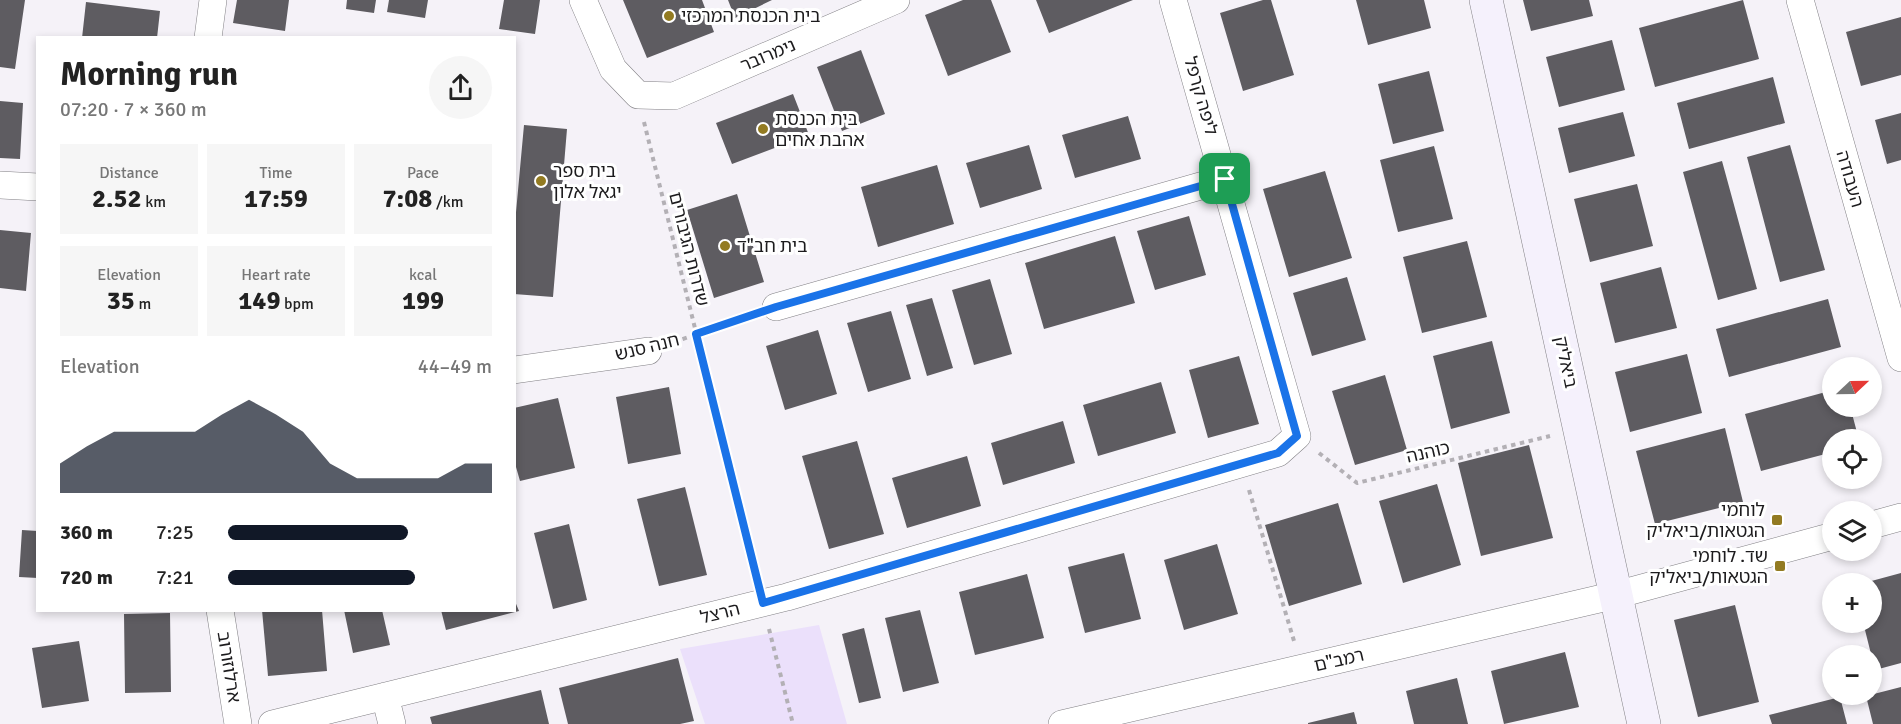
<!DOCTYPE html>
<html lang="en">
<head>
<meta charset="utf-8">
<style>
  :root { --surface:#fff; --page:#f6f6f6; --text:#222; --muted:#767676; --accent:#111827 }
  body { margin:0; font-family:Signika,"Noto Sans Hebrew",sans-serif; background:var(--page); color:var(--text); height:100vh; display:flex; flex-direction:column; font-size:22px; white-space:nowrap }
  * { box-sizing:border-box; margin:0 }
  p { font-size:20px; color:var(--muted) }
  .icon { flex:none; width:33px; height:33px; fill:none; stroke:currentColor; stroke-width:2; stroke-linecap:round; stroke-linejoin:round }
  .map { position:relative; flex:1; overflow:hidden }
  .panel { position:absolute; left:36px; top:36px; width:480px; height:576px; display:flex; flex-direction:column; background:var(--surface); border-radius:0px; box-shadow:0 3px 9px #0003 }
  .panel>* { flex:none }
  .needle { width:39px; rotate:68deg }
  .fabs { position:absolute; left:1822px; top:357px; display:grid; gap:12px }
  .fabs a { display:grid; place-items:center; width:60px; height:60px; border-radius:50%; background:var(--surface); box-shadow:0 3px 9px #0003; font-size:30px }
  .pin { position:absolute; display:grid; place-items:center; width:51px; height:51px; color:#fff; margin:-26px; border-radius:12px; box-shadow:0 3px 9px #0006 }
  .round { display:grid; place-items:center; flex:none; width:63px; height:63px; border-radius:32px; background:var(--page) }
  .head { display:flex; align-items:center; justify-content:space-between; height:102px; padding:0 24px }
  h1 { font-size:33px; font-weight:700; line-height:45px }
  .stats { display:grid; grid-template-columns:repeat(3,1fr); gap:9px; height:102px; padding:6px 24px }
  .stats div { display:grid; align-content:center; border-radius:0px; background:var(--page); text-align:center }
  .stats b { font-size:26px; font-weight:700 }
  .stats small { font-size:16px; font-weight:400 }
  .stats p { font-size:16px }
  .chart { height:168px; padding:12px 24px }
  .chart p { display:flex; justify-content:space-between }
  .chart svg { width:100%; height:108px; margin-top:6px; fill:var(--accent); opacity:.7 }
  ul { padding:0 24px; list-style:none; font-size:20px }
  li { display:grid; grid-template-columns:96px 72px 1fr; align-items:center; height:45px }
  li i { height:15px; border-radius:8px; background:var(--accent) }
  .map>svg:first-child { display:block }
  .green { fill:#ebe0fb }
  .building { fill:#5e5c61 }
  .lines { fill:none; stroke-linecap:round; stroke-linejoin:round }
  .street-casing { stroke:#828085; stroke-width:28 }
  .secondary-casing { stroke:#828085; stroke-width:34 }
  .path { stroke:#b3b0b5; stroke-width:4; stroke-dasharray:4.5 4.5; stroke-linecap:butt }
  .street { stroke:#fff; stroke-width:27 }
  .secondary { stroke:#f5f1fc; stroke-width:33 }
  .route-casing { stroke:#fff; stroke-width:12 }
  .route { stroke:#1a73e8; stroke-width:8 }
  .poi-dot { fill:#937b22; stroke:#fff; stroke-width:2 }
  .labels { text-anchor:middle; stroke-width:6; stroke-linejoin:round; paint-order:stroke }
  .poi-label { font-size:18px; fill:#1c1b1d; stroke:#fff; text-anchor:start }
  .street-label { font-size:18px; fill:#1c1b1d; stroke:#fff }
</style>
</head>
<body>
<div class="map">
<svg width="1901" height="724" viewBox="0 0 1901 724">
  <rect width="100%" height="100%" fill="#f5f2f8"/>
  <path class="green" d="M819 625 847 724H705L680 649Z"/>
  <path class="building" d="M0 0H25L15 69 0 67Z
    M237 0H289L285 31 233 23Z
    M347 0H376L374 13 346 9Z
    M389 0H428L425 18 387 12Z
    M504 0H540L535 34 499 29Z
    M623 0H702L714 32 647 58Z
    M728 0H772L735 18Z
    M963 0H991L1011 52 948 76 925 15Z
    M1036 0H1133L1049 33Z
    M1263 0H1271L1294 75 1243 91 1220 13Z
    M1356 0H1424L1431 28 1368 45Z
    M1523 0H1589L1593 16 1531 31Z
    M1743 0 1759 59 1655 87 1639 28Z
    M86 2 160 11 157 38H82Z
    M1901 17V75L1861 86 1846 32Z
    M1612 40 1625 90 1559 107 1546 57Z
    M861 50 885 114 842 131 817 67Z
    M1429 71 1444 131 1393 144 1378 84Z
    M1773 77 1785 123 1689 149 1677 103Z
    M793 94 809 135 732 164 716 123Z
    M0 101 23 103 20 159 0 158Z
    M1623 112 1635 156 1569 173 1558 128Z
    M1901 113V160L1887 164 1875 120Z
    M1128 116 1141 159 1075 178 1062 135Z
    M524 125 567 129 553 297 514 294V234Z
    M1029 145 1042 189 980 208 966 163Z
    M1790 145 1825 270 1780 282 1747 157Z
    M1434 146 1453 219 1398 232 1380 160Z
    M1722 161 1757 289 1718 300 1683 172Z
    M937 165 954 224 878 247 861 187Z
    M1325 171 1352 258 1289 277 1263 189Z
    M1637 184 1653 246 1590 262 1574 199Z
    M737 194 764 282 714 298 687 210Z
    M1189 216 1206 275 1155 290 1137 231Z
    M0 230 31 233 26 291 0 288Z
    M1115 236 1135 303 1044 329 1025 263Z
    M1467 241 1487 317 1422 333 1403 257Z
    M1661 267 1677 328 1615 343 1600 283Z
    M1347 277 1366 340 1312 356 1293 293Z
    M990 279 1012 354 974 365 952 290Z
    M932 298 953 368 927 376 906 305Z
    M1828 299 1841 347 1729 377 1716 329Z
    M891 311 911 379 868 392 847 323Z
    M818 330 837 394 785 410 766 346Z
    M1492 341 1510 413 1451 429 1433 356Z
    M1687 354 1702 413 1630 432 1615 372Z
    M1239 356 1259 424 1208 438 1189 370Z
    M1385 375 1407 450 1355 465 1332 391Z
    M1161 382 1176 433 1098 456 1083 405Z
    M669 387 681 454 628 464 616 397Z
    M1833 390V406H1850L1859 440H1833V452L1761 471 1745 414Z
    M558 398 575 468 520 481 514 460V408Z
    M1063 421 1075 463 1003 485 991 443Z
    M1725 428 1743 502 1655 524 1636 451Z
    M857 441 884 534 829 549 802 456Z
    M1529 445 1553 538 1481 556 1458 463Z
    M967 456 981 506 907 528 892 478Z
    M1437 484 1461 565 1403 583 1379 501Z
    M685 487 707 575 659 586 637 499Z
    M1338 503 1362 584 1289 606 1265 525Z
    M569 524 587 600 553 609 534 533Z
    M22 530 38 531V578L19 577Z
    M1217 544 1238 614 1184 630 1164 560Z
    M1124 553 1141 619 1085 633 1068 567Z
    M1901 573V663L1875 670 1863 622H1872V584L1864 583Z
    M1027 574 1044 638 975 655 959 592Z
    M514 599 519 611 446 630 441 610H514Z
    M1735 605 1759 702 1698 717 1674 620Z
    M262 610H322L327 671 268 676Z
    M344 610H382L390 645 353 653Z
    M920 610 939 683 903 692 885 618Z
    M170 613 171 692 125 693 124 614Z
    M864 628 881 698 859 703 842 634Z
    M79 641 89 701 42 708 32 648Z
    M1565 652 1579 707 1504 724 1491 671Z
    M678 658 694 721 680 724H568L559 688Z
    M1457 678 1468 724H1414L1406 691Z
    M1901 687V724H1873L1866 696Z
    M541 690 549 724H432L430 717Z
    M1840 697 1847 724H1772L1769 715Z
    M1354 712 1357 724H1308V723Z"/>
  <g class="lines">
    <defs>
      <path id="street" d="M583 0 613 69 638 95 674 96 896 0
        M1800 0 1901 358
        M208 38 213 0
        M0 185 38 187
        M776 307 1225 179
        M514 370 648 351
        M1872 525 1901 517
        M220 610 238 724
        M385 696 392 724
        M272 724 787 597 1278 453 1297 436 1173 0
        M1062 724 1616 595 1833 536"/>
      <path id="secondary" d="M1486 0 1644 724"/>
    </defs>
    <use href="#street" class="street-casing"/>
    <use href="#secondary" class="secondary-casing"/>
    <path class="path" d="M644 122 756 575
      M674 342 749 316
      M1319 453 1357 483 1550 436
      M1249 490 1294 641
      M769 629 793 724"/>
    <use href="#street" class="street"/>
    <use href="#secondary" class="secondary"/>
  </g>
  <g class="lines">
    <defs>
      <path id="route" d="M1225 179 1297 436 1278 453 763 603 696 334 776 307Z"/>
    </defs>
    <use href="#route" class="route-casing"/>
    <use href="#route" class="route"/>
  </g>
  <g class="poi-dot">
    <circle cx="669" cy="16" r="6"/>
    <circle cx="763" cy="129" r="6"/>
    <circle cx="541" cy="181" r="6"/>
    <circle cx="725" cy="246" r="6"/>
    <rect x="1771" y="514" width="12" height="12" rx="3"/>
    <rect x="1774" y="560" width="12" height="12" rx="3"/>
  </g>
  <g class="labels">
    <g class="poi-label">
      <text x="681" y="22">בית הכנסת המרכזי</text>
      <text x="775" y="125">בית הכנסת<tspan x="775" dy="21">אהבת אחים</tspan></text>
      <text x="553" y="177">בית ספר<tspan x="553" dy="21">יגאל אלון</tspan></text>
      <text x="737" y="252">בית חב"ד</text>
      <text x="1765" y="516" text-anchor="end">לוחמי<tspan x="1765" dy="21">הגטאות/ביאליק</tspan></text>
      <text x="1768" y="562" text-anchor="end">שד. לוחמי<tspan x="1768" dy="21">הגטאות/ביאליק</tspan></text>
    </g>
    <g class="street-label">
      <text transform="translate(768 55) rotate(-23)" y="6">נימרובר</text>
      <text transform="translate(1201 96) rotate(74)" y="6">ליפה קרפל</text>
      <text transform="translate(1850 179) rotate(74)" y="6">העבודה</text>
      <text transform="translate(689 249) rotate(76)" y="6">שדרות הגיבורים</text>
      <text transform="translate(647 347) rotate(-14)" y="6">חנה סנש</text>
      <text transform="translate(1566 362) rotate(78)" y="6">ביאליק</text>
      <text transform="translate(1428 452) rotate(-13)" y="6">כוהנה</text>
      <text transform="translate(720 613) rotate(-14)" y="6">הרצל</text>
      <text transform="translate(1339 660) rotate(-13)" y="6">רמב"ם</text>
      <text transform="translate(229 667) rotate(81)" y="6">ארלוזורוב</text>
    </g>
  </g>
</svg>
<div class="fabs">
<a><svg class="needle" viewBox="-14 -14 28 28"><path d="M0-13l5 13h-10z" fill="#e53935"/><path d="M0 13l5-13h-10z" fill="#767676"/></svg></a>
<a><svg class="icon" aria-label="locate" viewBox="0 0 24 24"><circle cx="12" cy="12" r="6"/><path d="M12 2v4M12 18v4M2 12h4M18 12h4"/></svg></a>
<a><svg class="icon" aria-label="layers" viewBox="0 0 24 24"><path d="M12 4l9 5-9 5-9-5zM3 14l9 5 9-5"/></svg></a>
<a>+</a>
<a>−</a>
</div>
<div class="pin" style="left:1225px;top:179px;background:#1e9e55"><svg class="icon" aria-label="arrive" viewBox="0 0 24 24"><path d="M6 21V4h12l-3 4 3 4H6"/></svg></div>
<section class="panel">
<div class="head"><div><h1>Morning run</h1><p>07:20 · 7 × 360 m</p></div><a class="round"><svg class="icon" aria-label="share" viewBox="0 0 24 24"><path d="M12 15V3M7 8l5-5 5 5M5 13v7h14v-7"/></svg></a></div>
<div class="stats">
<div><p>Distance</p><b>2.52<small> km</small></b></div>
<div><p>Time</p><b>17:59</b></div>
<div><p>Pace</p><b>7:08<small> /km</small></b></div>
</div>
<div class="stats">
<div><p>Elevation</p><b>35<small> m</small></b></div>
<div><p>Heart rate</p><b>149<small> bpm</small></b></div>
<div><p>kcal</p><b>199</b></div>
</div>
<div class="chart"><p><span>Elevation</span>44–49 m</p>
<svg viewBox="0 0 160 44" preserveAspectRatio="none"><path d="M0 44V32L10 25L20 19L30 19L40 19L50 19L60 12L70 6L80 12L90 19L100 32L110 38L120 38L130 38L140 38L150 32L160 32V44z"/></svg>
</div>
<ul>
<li><b>360 m</b>7:25<i style="width:68%"></i></li>
<li><b>720 m</b>7:21<i style="width:71%"></i></li>
</ul>
</section>
</div>
</body>
</html>
